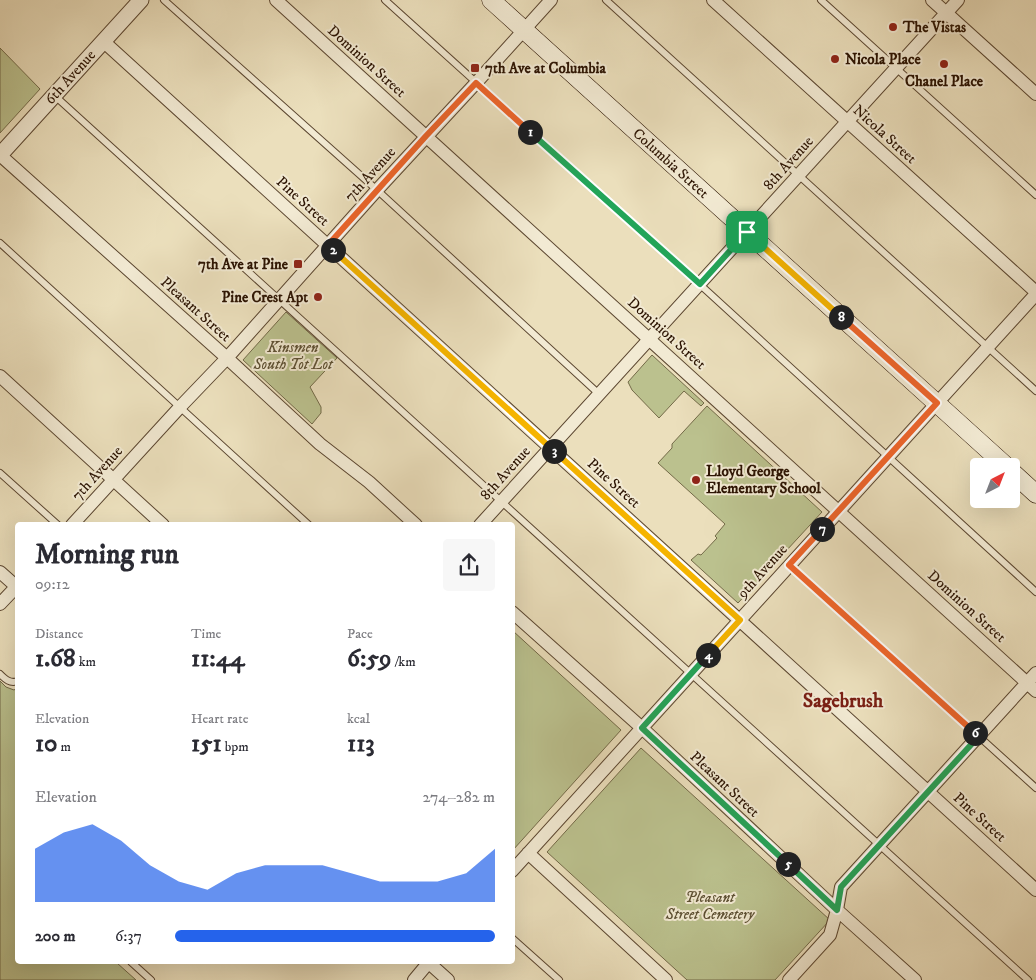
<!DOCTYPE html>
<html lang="en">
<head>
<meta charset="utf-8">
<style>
  :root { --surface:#fff; --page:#f7f7f7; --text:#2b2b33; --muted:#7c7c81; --accent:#2563eb }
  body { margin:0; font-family:"IM FELL DW Pica",serif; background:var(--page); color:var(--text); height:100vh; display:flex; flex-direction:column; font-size:19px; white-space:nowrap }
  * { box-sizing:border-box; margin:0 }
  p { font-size:16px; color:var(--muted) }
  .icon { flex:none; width:28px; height:28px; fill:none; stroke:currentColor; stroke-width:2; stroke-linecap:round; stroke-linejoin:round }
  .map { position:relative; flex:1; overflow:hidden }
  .side { position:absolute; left:15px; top:522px; width:500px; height:442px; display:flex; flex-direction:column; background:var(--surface); border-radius:5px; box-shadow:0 5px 20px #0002 }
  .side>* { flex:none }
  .needle { width:32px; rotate:42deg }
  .tools { position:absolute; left:970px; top:458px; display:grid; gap:10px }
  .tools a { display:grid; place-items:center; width:50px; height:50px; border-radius:5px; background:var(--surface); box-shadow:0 5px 20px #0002; font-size:25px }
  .pin { position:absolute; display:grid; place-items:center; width:42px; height:42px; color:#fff; margin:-21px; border-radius:10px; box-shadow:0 2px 8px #0006 }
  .km { position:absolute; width:25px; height:25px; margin:-12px; border-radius:50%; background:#222; color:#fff; font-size:14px; line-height:25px; text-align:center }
  .round { display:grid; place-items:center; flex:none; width:52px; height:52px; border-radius:5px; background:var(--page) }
  .overview { display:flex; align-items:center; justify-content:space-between; height:85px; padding:0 20px }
  h1 { font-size:28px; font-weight:700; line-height:38px }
  .stats { display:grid; grid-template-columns:repeat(3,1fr); gap:8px; height:85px; padding:5px 20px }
  .stats div { display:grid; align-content:center }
  .stats b { font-size:25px; font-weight:700 }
  .stats small { font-size:14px; font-weight:400 }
  .stats p { font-size:14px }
  .chart { height:140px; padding:10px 20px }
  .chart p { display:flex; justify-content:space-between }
  .chart svg { width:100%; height:90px; margin-top:5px; fill:var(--accent); opacity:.7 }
  ul { padding:0 20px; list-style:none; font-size:16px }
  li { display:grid; grid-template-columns:80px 60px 1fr; align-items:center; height:38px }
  li i { height:12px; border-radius:6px; background:var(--accent) }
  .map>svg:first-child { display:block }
  .green { fill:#bbc18e; stroke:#736a48 }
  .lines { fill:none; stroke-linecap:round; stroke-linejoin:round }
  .service-casing { stroke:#5b4630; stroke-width:8 }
  .minor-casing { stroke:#5b4630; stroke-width:14 }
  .tertiary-casing { stroke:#5b4630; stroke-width:17 }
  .secondary-casing { stroke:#2b1302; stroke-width:19 }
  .service { stroke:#f2ead3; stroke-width:6 }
  .minor { stroke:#f2ead3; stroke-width:12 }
  .tertiary { stroke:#f2ead3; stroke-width:15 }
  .secondary { stroke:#f2ead3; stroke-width:18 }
  .split-1-casing { stroke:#fff; stroke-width:10 }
  .split-2-casing { stroke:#fff; stroke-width:10 }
  .split-3-casing { stroke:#fff; stroke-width:10 }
  .split-4-casing { stroke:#fff; stroke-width:10 }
  .split-5-casing { stroke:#fff; stroke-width:10 }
  .split-6-casing { stroke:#fff; stroke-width:10 }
  .split-7-casing { stroke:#fff; stroke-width:10 }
  .split-8-casing { stroke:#fff; stroke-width:10 }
  .split-9-casing { stroke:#fff; stroke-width:10 }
  .split-1 { stroke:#22a559; stroke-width:6 }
  .split-2 { stroke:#f0652b; stroke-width:6 }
  .split-3 { stroke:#f5b400; stroke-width:6 }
  .split-4 { stroke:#f5b400; stroke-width:6 }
  .split-5 { stroke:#22a559; stroke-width:6 }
  .split-6 { stroke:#22a559; stroke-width:6 }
  .split-7 { stroke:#f0652b; stroke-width:6 }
  .split-8 { stroke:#f0652b; stroke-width:6 }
  .split-9 { stroke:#f5b400; stroke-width:6 }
  .poi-dot { fill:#8f2418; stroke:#f2ead3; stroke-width:2 }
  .labels { text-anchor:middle; stroke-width:4; stroke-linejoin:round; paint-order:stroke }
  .poi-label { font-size:15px; font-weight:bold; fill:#2b1302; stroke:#f2ead3; text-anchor:start }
  .street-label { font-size:15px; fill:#2b1302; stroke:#f2ead3 }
  .park-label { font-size:15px; font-style:italic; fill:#5d5033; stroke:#f2ead3 }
  .district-label { font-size:20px; font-weight:bold; fill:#7a1f14; stroke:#f2ead3 }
</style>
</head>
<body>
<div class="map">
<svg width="1036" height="980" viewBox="0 0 1036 980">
  <rect width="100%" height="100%" fill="#ebdfbc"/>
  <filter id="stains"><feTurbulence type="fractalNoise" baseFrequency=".004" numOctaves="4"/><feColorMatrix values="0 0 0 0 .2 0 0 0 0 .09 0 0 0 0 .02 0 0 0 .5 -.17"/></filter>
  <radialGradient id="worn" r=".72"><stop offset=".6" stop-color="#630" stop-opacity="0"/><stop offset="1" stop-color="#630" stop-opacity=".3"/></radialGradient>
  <path class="green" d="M0 48 40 89 0 133Z
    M286 312 337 358 310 387 321 407V413L312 424 243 360Z
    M652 355 704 403 701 406 684 391 659 418 632 390 628 382Z
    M707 406 822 512 738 603 691 560 698 554 701 555 717 538 715 536 725 524 658 463 672 448V444Z
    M513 631 621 730 513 850H512Z
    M0 681 6 687 14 690 17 688 18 962 117 963 136 980H0Z
    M641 748 830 920 775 980H687L547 852Z"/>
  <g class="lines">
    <defs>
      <path id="service" d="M164 0 377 190 599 394
        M385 0 707 291 1036 592
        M606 0 1036 391
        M821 0 1036 195
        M55 96 1028 980
        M0 243 309 525
        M0 473 58 525
        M789 565 1036 788
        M0 674C5 679 10 684 18 681
        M512 938 559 980
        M131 962 151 980"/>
      <path id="minor" d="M276 0 1036 691
        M713 0 1036 292
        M932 0 1036 94
        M103 41 1036 890
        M0 155 227 358 320 444 369 482 416 525
        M0 376 163 525
        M72 525 180 407 227 358 377 190 476 83 551 0
        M480 525 958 0
        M0 572 18 588
        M0 604 18 585
        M512 612 642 728 837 910 915 980
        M528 853 666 980
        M512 871 1036 294
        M428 962 448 980
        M414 980 429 962
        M789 980 830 935 837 910 841 887 1036 673"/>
      <path id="tertiary" d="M0 155 141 0"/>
      <path id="secondary" d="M491 0 1006 466
        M1011 471 1036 494"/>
    </defs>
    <use href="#service" class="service-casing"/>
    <use href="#minor" class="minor-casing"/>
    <use href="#tertiary" class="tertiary-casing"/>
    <use href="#secondary" class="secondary-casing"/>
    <use href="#service" class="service"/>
    <use href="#minor" class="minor"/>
    <use href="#tertiary" class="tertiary"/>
    <use href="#secondary" class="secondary"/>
  </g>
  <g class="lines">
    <defs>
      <path id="split-1" d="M530 132 700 284 747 232"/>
      <path id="split-2" d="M333 250 328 245 426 136 476 83 530 132"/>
      <path id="split-3" d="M333 250 554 451"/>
      <path id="split-4" d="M554 451 740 620 708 655"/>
      <path id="split-5" d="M708 655 642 728 788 864"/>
      <path id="split-6" d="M788 864 837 910 841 887 979 736 975 733"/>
      <path id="split-7" d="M822 529 789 565 975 733"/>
      <path id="split-8" d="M822 529 937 403 841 317"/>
      <path id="split-9" d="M747 232 841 317"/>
    </defs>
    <use href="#split-1" class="split-1-casing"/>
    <use href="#split-2" class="split-2-casing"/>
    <use href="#split-3" class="split-3-casing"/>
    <use href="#split-4" class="split-4-casing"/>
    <use href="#split-5" class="split-5-casing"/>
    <use href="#split-6" class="split-6-casing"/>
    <use href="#split-7" class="split-7-casing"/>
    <use href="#split-8" class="split-8-casing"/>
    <use href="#split-9" class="split-9-casing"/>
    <use href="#split-1" class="split-1"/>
    <use href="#split-2" class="split-2"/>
    <use href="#split-3" class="split-3"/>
    <use href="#split-4" class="split-4"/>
    <use href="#split-5" class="split-5"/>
    <use href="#split-6" class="split-6"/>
    <use href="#split-7" class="split-7"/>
    <use href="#split-8" class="split-8"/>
    <use href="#split-9" class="split-9"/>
  </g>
  <g class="poi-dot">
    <circle cx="893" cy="27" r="5"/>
    <circle cx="835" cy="59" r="5"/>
    <circle cx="944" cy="64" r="5"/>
    <rect x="470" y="63" width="10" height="10" rx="2.5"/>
    <rect x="293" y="259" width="10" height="10" rx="2.5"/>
    <circle cx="318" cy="297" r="5"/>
    <circle cx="696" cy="480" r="5"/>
  </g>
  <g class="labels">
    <g class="poi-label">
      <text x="903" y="32">The Vistas</text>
      <text x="845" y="64">Nicola Place</text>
      <text x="485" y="73">7th Ave at Columbia</text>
      <text x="944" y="86" text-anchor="middle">Chanel Place</text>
      <text x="288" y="269" text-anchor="end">7th Ave at Pine</text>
      <text x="308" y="302" text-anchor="end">Pine Crest Apt</text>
      <text x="706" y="476">Lloyd George<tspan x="706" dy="17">Elementary School</tspan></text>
    </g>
    <g class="street-label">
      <text transform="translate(367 61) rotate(42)" y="5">Dominion Street</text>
      <text transform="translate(70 77) rotate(-48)" y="5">6th Avenue</text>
      <text transform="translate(885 134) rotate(42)" y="5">Nicola Street</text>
      <text transform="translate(671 163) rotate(42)" y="5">Columbia Street</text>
      <text transform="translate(788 163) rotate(-48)" y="5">8th Avenue</text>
      <text transform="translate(370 174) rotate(-48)" y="5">7th Avenue</text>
      <text transform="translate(303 201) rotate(42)" y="5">Pine Street</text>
      <text transform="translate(196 309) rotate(42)" y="5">Pleasant Street</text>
      <text transform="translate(667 333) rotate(42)" y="5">Dominion Street</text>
      <text transform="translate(97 473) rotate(-48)" y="5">7th Avenue</text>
      <text transform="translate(505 473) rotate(-48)" y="5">8th Avenue</text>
      <text transform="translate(614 483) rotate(42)" y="5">Pine Street</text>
      <text transform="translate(762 571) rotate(-48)" y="5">9th Avenue</text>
      <text transform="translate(967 606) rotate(42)" y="5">Dominion Street</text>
      <text transform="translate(725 784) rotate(43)" y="5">Pleasant Street</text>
      <text transform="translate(980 817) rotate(42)" y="5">Pine Street</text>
    </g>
    <g class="park-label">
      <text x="293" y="352">Kinsmen<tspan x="293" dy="17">South Tot Lot</tspan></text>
      <text x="710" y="902">Pleasant<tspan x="710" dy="17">Street Cemetery</tspan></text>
    </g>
    <g class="district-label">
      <text x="843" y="707">Sagebrush</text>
    </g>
  </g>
  <rect width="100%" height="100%" filter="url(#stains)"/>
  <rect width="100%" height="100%" fill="url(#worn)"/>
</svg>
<div class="tools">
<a><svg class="needle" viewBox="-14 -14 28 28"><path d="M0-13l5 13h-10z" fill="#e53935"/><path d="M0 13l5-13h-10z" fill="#7c7c81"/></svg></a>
</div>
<div class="pin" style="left:747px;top:232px;background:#1e9e55"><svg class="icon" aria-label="arrive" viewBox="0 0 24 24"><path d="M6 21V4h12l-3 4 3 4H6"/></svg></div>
<b class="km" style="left:530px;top:132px">1</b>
<b class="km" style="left:333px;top:250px">2</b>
<b class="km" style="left:554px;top:451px">3</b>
<b class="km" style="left:708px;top:655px">4</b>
<b class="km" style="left:788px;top:864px">5</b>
<b class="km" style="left:975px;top:733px">6</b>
<b class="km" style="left:822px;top:529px">7</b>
<b class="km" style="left:841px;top:317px">8</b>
<section class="side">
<div class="overview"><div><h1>Morning run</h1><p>09:12</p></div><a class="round"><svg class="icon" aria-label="share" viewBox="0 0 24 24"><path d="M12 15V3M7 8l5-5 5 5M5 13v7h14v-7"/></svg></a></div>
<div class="stats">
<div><p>Distance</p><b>1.68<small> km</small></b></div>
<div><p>Time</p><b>11:44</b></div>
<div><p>Pace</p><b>6:59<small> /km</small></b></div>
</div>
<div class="stats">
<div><p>Elevation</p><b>10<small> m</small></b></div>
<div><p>Heart rate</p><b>151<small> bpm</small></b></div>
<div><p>kcal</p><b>113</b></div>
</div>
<div class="chart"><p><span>Elevation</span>274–282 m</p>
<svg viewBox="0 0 160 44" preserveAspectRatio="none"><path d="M0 44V18L10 10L20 6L30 14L40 26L50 34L60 38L70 30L80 26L90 26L100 26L110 30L120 34L130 34L140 34L150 30L160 18V44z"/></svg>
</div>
<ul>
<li><b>200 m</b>6:37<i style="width:100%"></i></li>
</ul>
</section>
</div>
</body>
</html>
